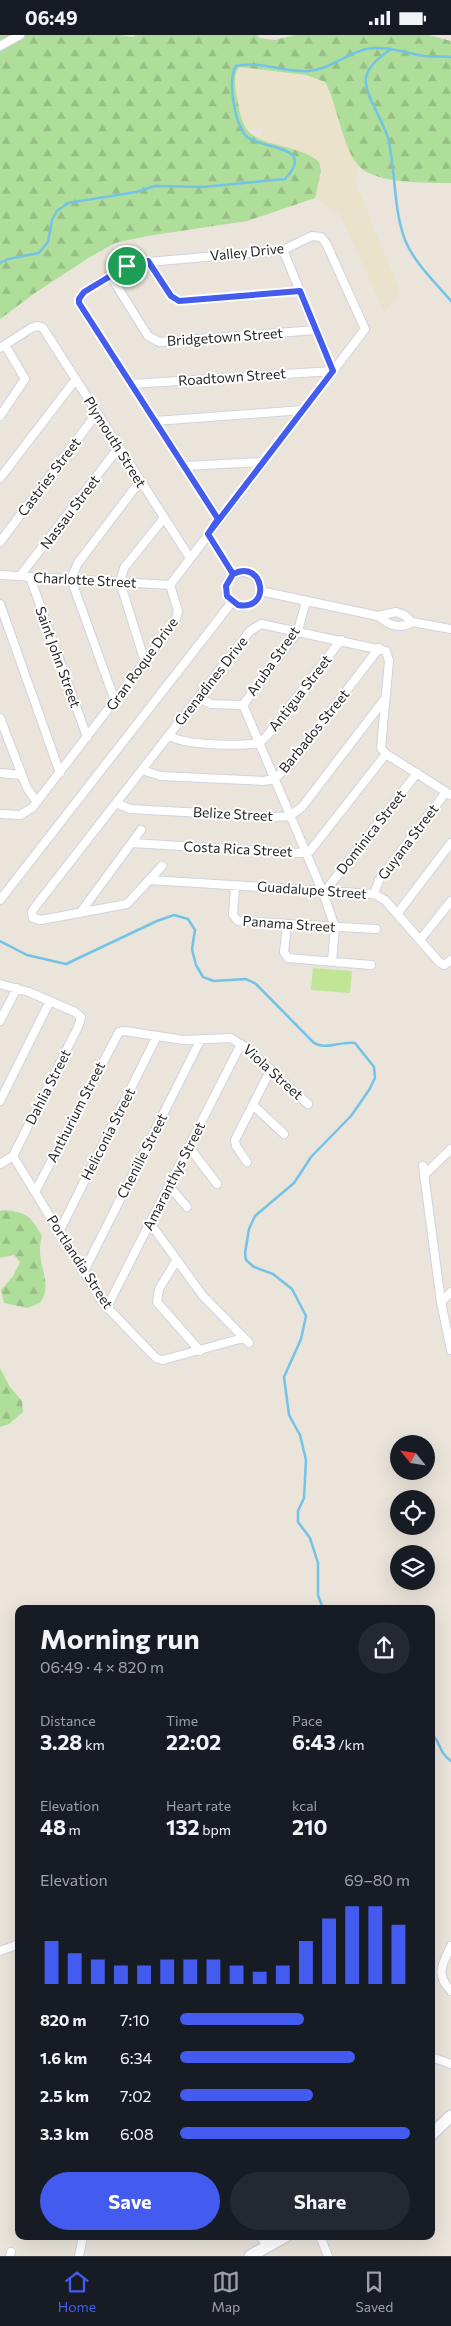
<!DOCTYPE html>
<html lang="en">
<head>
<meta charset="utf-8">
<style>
  :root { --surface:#171b24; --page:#242831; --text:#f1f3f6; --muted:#9ea1a6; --line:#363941; --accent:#435cef }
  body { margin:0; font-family:Commissioner,sans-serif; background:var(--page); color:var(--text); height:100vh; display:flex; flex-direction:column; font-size:19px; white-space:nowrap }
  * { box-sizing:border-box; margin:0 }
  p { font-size:16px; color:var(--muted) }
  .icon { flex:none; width:28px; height:28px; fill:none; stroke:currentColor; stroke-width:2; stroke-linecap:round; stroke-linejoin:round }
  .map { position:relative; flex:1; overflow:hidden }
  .sheet { position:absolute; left:15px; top:1570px; width:420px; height:635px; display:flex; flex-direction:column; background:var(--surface); border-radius:10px; box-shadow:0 5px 20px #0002 }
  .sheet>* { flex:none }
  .needle { width:32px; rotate:300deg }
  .buttons { position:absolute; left:390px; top:1400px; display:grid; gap:10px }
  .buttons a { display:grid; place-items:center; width:45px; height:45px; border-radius:50%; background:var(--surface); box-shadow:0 5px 20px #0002; font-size:25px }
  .pin { position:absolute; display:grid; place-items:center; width:42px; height:42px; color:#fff; margin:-21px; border:2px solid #fff; border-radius:50%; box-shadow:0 1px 5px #0007 }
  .round { display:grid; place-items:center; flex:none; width:52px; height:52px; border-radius:26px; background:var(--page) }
  .headline { display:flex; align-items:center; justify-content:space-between; height:85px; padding:0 25px }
  h1 { font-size:28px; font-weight:700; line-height:38px }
  .metrics { display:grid; grid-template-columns:repeat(3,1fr); gap:8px; height:85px; padding:5px 25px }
  .metrics div { display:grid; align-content:center }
  .metrics b { font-size:21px; font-weight:700 }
  .metrics small { font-size:14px; font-weight:400 }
  .metrics p { font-size:14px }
  .chart { height:140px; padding:10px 25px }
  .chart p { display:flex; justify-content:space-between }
  .chart svg { width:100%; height:90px; margin-top:5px; stroke:var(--accent); stroke-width:6 }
  .cta { display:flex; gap:10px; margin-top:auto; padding:10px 25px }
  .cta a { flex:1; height:58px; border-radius:30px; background:var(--accent); color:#fff; font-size:20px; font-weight:700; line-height:58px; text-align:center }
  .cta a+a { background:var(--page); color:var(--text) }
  ul { padding:0 25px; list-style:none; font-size:16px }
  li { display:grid; grid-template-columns:80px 60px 1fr; align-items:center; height:38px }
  li i { height:12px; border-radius:6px; background:var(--accent) }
  .status { display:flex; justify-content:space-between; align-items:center; height:35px; padding:0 25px; background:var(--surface); direction:ltr }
  .status svg { height:14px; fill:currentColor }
  .menu { display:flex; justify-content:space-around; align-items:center; height:70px; border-top:1px solid var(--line); background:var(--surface); font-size:14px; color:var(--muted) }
  .menu a { display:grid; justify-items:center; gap:2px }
  .menu .selected { color:var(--accent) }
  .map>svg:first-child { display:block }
  .education { fill:#ebe2cb }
  .forest { fill:url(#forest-firs) }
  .pitch { fill:#c0e596 }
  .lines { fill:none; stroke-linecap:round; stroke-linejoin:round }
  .stream { stroke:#73c3e7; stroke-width:2.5 }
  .street-casing { stroke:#d0d3e1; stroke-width:10 }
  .secondary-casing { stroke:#d0d3e1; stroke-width:14 }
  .street { stroke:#fff; stroke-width:8 }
  .secondary { stroke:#fff; stroke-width:11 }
  .route-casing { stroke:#fff; stroke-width:10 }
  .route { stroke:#435cef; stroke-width:6 }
  .labels { text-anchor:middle; stroke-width:4; stroke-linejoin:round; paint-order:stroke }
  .street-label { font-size:14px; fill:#282828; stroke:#fff }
</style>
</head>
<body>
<div class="status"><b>06:49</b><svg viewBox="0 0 49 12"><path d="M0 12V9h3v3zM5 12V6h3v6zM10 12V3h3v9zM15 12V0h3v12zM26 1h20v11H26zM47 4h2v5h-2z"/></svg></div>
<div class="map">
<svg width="451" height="2221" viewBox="0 0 451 2221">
  <defs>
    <pattern id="forest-firs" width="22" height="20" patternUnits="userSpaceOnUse" patternTransform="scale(1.25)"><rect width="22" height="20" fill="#aede9a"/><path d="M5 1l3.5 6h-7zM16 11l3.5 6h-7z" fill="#96be85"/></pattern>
  </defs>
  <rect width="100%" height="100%" fill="#eae4db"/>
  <path class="education" d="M244 31 306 40 325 47 358 131 356 149 400 256 385 278 340 180 315 163 321 136 314 123 258 103 264 92 248 96 242 83 234 51 237 36 239 32Z"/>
  <path class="forest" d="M0 0H120L133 2 136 0H258L259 3 275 5 295 0H429L451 6V148C428 148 373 149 358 130 343 113 337 69 325 47L306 40 239 32C233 42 235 52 237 62 239 73 241 88 248 96 262 112 301 110 319 127L321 136 315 163 247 186 147 201 115 208 90 222 35 258 0 284Z
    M4 1175C26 1177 31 1181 42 1201 35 1224 48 1238 45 1256 45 1260 42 1264 40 1268L27 1273 4 1268 1 1255 13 1241 20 1227 14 1220 0 1223V1176Z
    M0 1333 10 1352 22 1366 23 1377 9 1389 0 1392Z"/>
  <path class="pitch" d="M313 933 352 936 350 958 311 955Z"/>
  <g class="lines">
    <path class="stream" d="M391 14C381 21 369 30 366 42 363 58 384 87 388 103 396 136 393 173 405 205 415 229 435 247 451 266
      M0 228 8 224 39 218 48 207 52 185 57 176 68 168 136 157 155 151 203 152 285 144C318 109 260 115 246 101 235 89 227 45 236 31 259 25 285 38 309 36 330 34 346 19 366 14 386 10 405 18 424 21 433 22 442 21 451 22
      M0 906 27 920 66 929 157 886 174 880 188 884 195 895 192 914 196 930 203 942 214 946 246 944 256 949 313 1007C325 1016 340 1006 355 1008L374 1032 375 1043 369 1055 351 1081 311 1122 294 1148 255 1181 249 1194 245 1218 246 1225 254 1232 273 1239 292 1254 306 1281 301 1304 284 1342 289 1380 300 1400 306 1425 304 1463 298 1476V1487L310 1503 318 1528V1560L323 1574
      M431 1698C441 1707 438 1717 451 1726"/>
    <defs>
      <path id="street" d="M0 11 20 0
        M148 226 171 261 179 266 300 256
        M110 240 148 301 159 307 316 295
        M0 313 33 292 38 291 43 293 190 523
        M131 349 333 336 283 215
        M0 381 25 344 5 310
        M155 386 303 375
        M184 431 263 427
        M0 443 76 344
        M208 499 233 539
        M0 507 97 378
        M226 554a17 17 0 1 1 34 0a17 17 0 1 1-34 0Z
        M0 540 170 550
        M20 541 119 412
        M30 542 87 702
        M170 550 365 294 326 208 321 202 312 201 283 215 137 228 110 240 84 257 79 264 81 272 219 484
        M260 556 378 581C389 590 399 595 412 587
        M0 569 60 738
        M378 581 396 577 404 580 412 587 451 594
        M145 627 120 547 124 533 164 483
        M198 663 211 669 243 670
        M115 666 71 544 78 528 140 446
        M243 670 322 855 335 892 332 926
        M243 670 298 596 306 566
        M0 683 27 753 37 767
        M169 700C182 711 241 711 259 708L266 702 341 605
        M142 735 161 741 264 746 274 744 288 732 379 613
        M0 738 21 740
        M116 768 130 774 274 782 290 781 302 772 384 665
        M0 779 20 780 32 773 175 587 178 576 170 550
        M132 808 296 818 310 816 386 719
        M162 831 127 869 41 885 33 883 32 877 35 872 250 596 261 589 386 616 389 626 381 713 386 719 451 760
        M150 845 374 859 385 865 439 927 444 930 451 925
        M235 851 233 880 238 886 376 894
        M326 855 417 738
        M374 859 379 845 446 757
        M0 865 232 567
        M80 878 141 795
        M397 879 451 808
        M287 890 284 917 288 923 371 930
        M420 905 451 866
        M0 949 29 957 75 977 81 982 78 992 13 1121 0 1129
        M0 986 17 953
        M0 1066 50 966
        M253 1070 284 1099
        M189 1112 217 1149
        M13 1121 102 1267 156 1323 163 1325 243 1303
        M247 1127 236 1111 235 1105 271 1034
        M423 1131 441 1267 451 1315
        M424 1140 451 1114
        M169 1151 187 1172
        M35 1157 119 997 125 996 183 1005 231 1003 248 1014 308 1069
        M150 1188 203 1261 249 1308
        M59 1197 157 1001
        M176 1226 159 1254 157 1267 200 1316
        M83 1238 201 1004
        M441 1267 451 1257
        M107 1272 241 1009
        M451 1911C442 1930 435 1939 451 1956
        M0 1916 19 1909
        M434 2023 451 2029
        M261 2201 267 2212
        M320 2201 328 2221
        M10 2221 11 2217
        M79 2221 83 2201"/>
      <path id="secondary" d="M431 2100 451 2081
        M250 2221 286 2201"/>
    </defs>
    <use href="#street" class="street-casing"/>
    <use href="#secondary" class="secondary-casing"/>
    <use href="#street" class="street"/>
    <use href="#secondary" class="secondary"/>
  </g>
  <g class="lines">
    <defs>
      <path id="route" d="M127 231 84 257 79 264V268L218 484 208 499 233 539 226 551 227 561 238 570C273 576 263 523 233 539L208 499 333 336 300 256 179 266 171 261 148 226 127 231"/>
    </defs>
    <use href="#route" class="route-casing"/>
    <use href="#route" class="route"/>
  </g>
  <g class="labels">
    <g class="street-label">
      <text transform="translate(247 217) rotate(-6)" y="5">Valley Drive</text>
      <text transform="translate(225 302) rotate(-4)" y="5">Bridgetown Street</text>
      <text transform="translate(232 342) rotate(-4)" y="5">Roadtown Street</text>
      <text transform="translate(115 407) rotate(58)" y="5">Plymouth Street</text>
      <text transform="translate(49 442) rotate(-53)" y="5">Castries Street</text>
      <text transform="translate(70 477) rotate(-53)" y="5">Nassau Street</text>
      <text transform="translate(85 545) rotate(3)" y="5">Charlotte Street</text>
      <text transform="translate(58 622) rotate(70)" y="5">Saint John Street</text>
      <text transform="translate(273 626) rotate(-55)" y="5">Aruba Street</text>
      <text transform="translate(142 629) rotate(-54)" y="5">Gran Roque Drive</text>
      <text transform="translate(211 646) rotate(-52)" y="5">Grenadines Drive</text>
      <text transform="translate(300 658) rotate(-52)" y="5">Antigua Street</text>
      <text transform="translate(314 696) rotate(-51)" y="5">Barbados Street</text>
      <text transform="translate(233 779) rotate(3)" y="5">Belize Street</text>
      <text transform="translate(371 797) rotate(-52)" y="5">Dominica Street</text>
      <text transform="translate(408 807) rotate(-53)" y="5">Guyana Street</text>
      <text transform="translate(238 814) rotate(3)" y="5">Costa Rica Street</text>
      <text transform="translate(312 855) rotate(4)" y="5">Guadalupe Street</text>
      <text transform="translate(289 889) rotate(4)" y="5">Panama Street</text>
      <text transform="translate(273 1037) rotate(42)" y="5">Viola Street</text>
      <text transform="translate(48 1052) rotate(-63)" y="5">Dahlia Street</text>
      <text transform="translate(76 1077) rotate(-63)" y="5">Anthurium Street</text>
      <text transform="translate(108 1099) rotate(-63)" y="5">Heliconia Street</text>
      <text transform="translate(142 1121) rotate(-63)" y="5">Chenille Street</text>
      <text transform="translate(174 1141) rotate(-63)" y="5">Amaranthys Street</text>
      <text transform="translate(80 1227) rotate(57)" y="5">Portlandia Street</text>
    </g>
  </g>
</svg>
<div class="buttons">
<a><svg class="needle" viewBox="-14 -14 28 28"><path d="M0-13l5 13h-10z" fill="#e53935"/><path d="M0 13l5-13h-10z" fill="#9ea1a6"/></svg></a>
<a><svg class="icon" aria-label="locate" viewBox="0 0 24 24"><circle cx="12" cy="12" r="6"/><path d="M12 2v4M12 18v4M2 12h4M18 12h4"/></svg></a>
<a><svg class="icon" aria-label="layers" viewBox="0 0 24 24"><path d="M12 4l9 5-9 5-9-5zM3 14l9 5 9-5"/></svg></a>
</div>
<div class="pin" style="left:127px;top:231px;background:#1e9e55"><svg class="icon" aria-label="arrive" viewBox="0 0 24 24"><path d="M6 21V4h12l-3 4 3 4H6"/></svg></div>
<section class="sheet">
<div class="headline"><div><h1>Morning run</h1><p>06:49 · 4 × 820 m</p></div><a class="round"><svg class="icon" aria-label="share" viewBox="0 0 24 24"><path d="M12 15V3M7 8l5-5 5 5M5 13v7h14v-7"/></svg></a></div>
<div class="metrics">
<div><p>Distance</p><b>3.28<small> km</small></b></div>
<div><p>Time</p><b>22:02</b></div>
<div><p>Pace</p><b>6:43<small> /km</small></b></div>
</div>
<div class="metrics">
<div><p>Elevation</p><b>48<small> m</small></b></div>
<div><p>Heart rate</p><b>132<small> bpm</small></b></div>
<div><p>kcal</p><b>210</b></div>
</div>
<div class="chart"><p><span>Elevation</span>69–80 m</p>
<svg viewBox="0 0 160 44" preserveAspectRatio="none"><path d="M5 44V23M15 44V29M25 44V32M35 44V35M45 44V35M55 44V32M65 44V32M75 44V32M85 44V35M95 44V38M105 44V35M115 44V23M125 44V12M135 44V6M145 44V6M155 44V15"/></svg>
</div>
<ul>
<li><b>820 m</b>7:10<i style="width:54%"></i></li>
<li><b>1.6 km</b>6:34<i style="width:76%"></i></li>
<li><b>2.5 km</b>7:02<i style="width:58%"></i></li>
<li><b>3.3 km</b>6:08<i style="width:100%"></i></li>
</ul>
<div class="cta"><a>Save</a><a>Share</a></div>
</section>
</div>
<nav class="menu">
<a class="selected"><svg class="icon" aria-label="home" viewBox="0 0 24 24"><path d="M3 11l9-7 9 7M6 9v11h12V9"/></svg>Home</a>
<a><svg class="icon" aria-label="map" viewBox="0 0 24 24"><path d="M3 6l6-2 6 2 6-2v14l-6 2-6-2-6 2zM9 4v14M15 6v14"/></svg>Map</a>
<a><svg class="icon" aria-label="saved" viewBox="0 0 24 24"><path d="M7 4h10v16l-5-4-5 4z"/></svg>Saved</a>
</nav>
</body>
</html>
